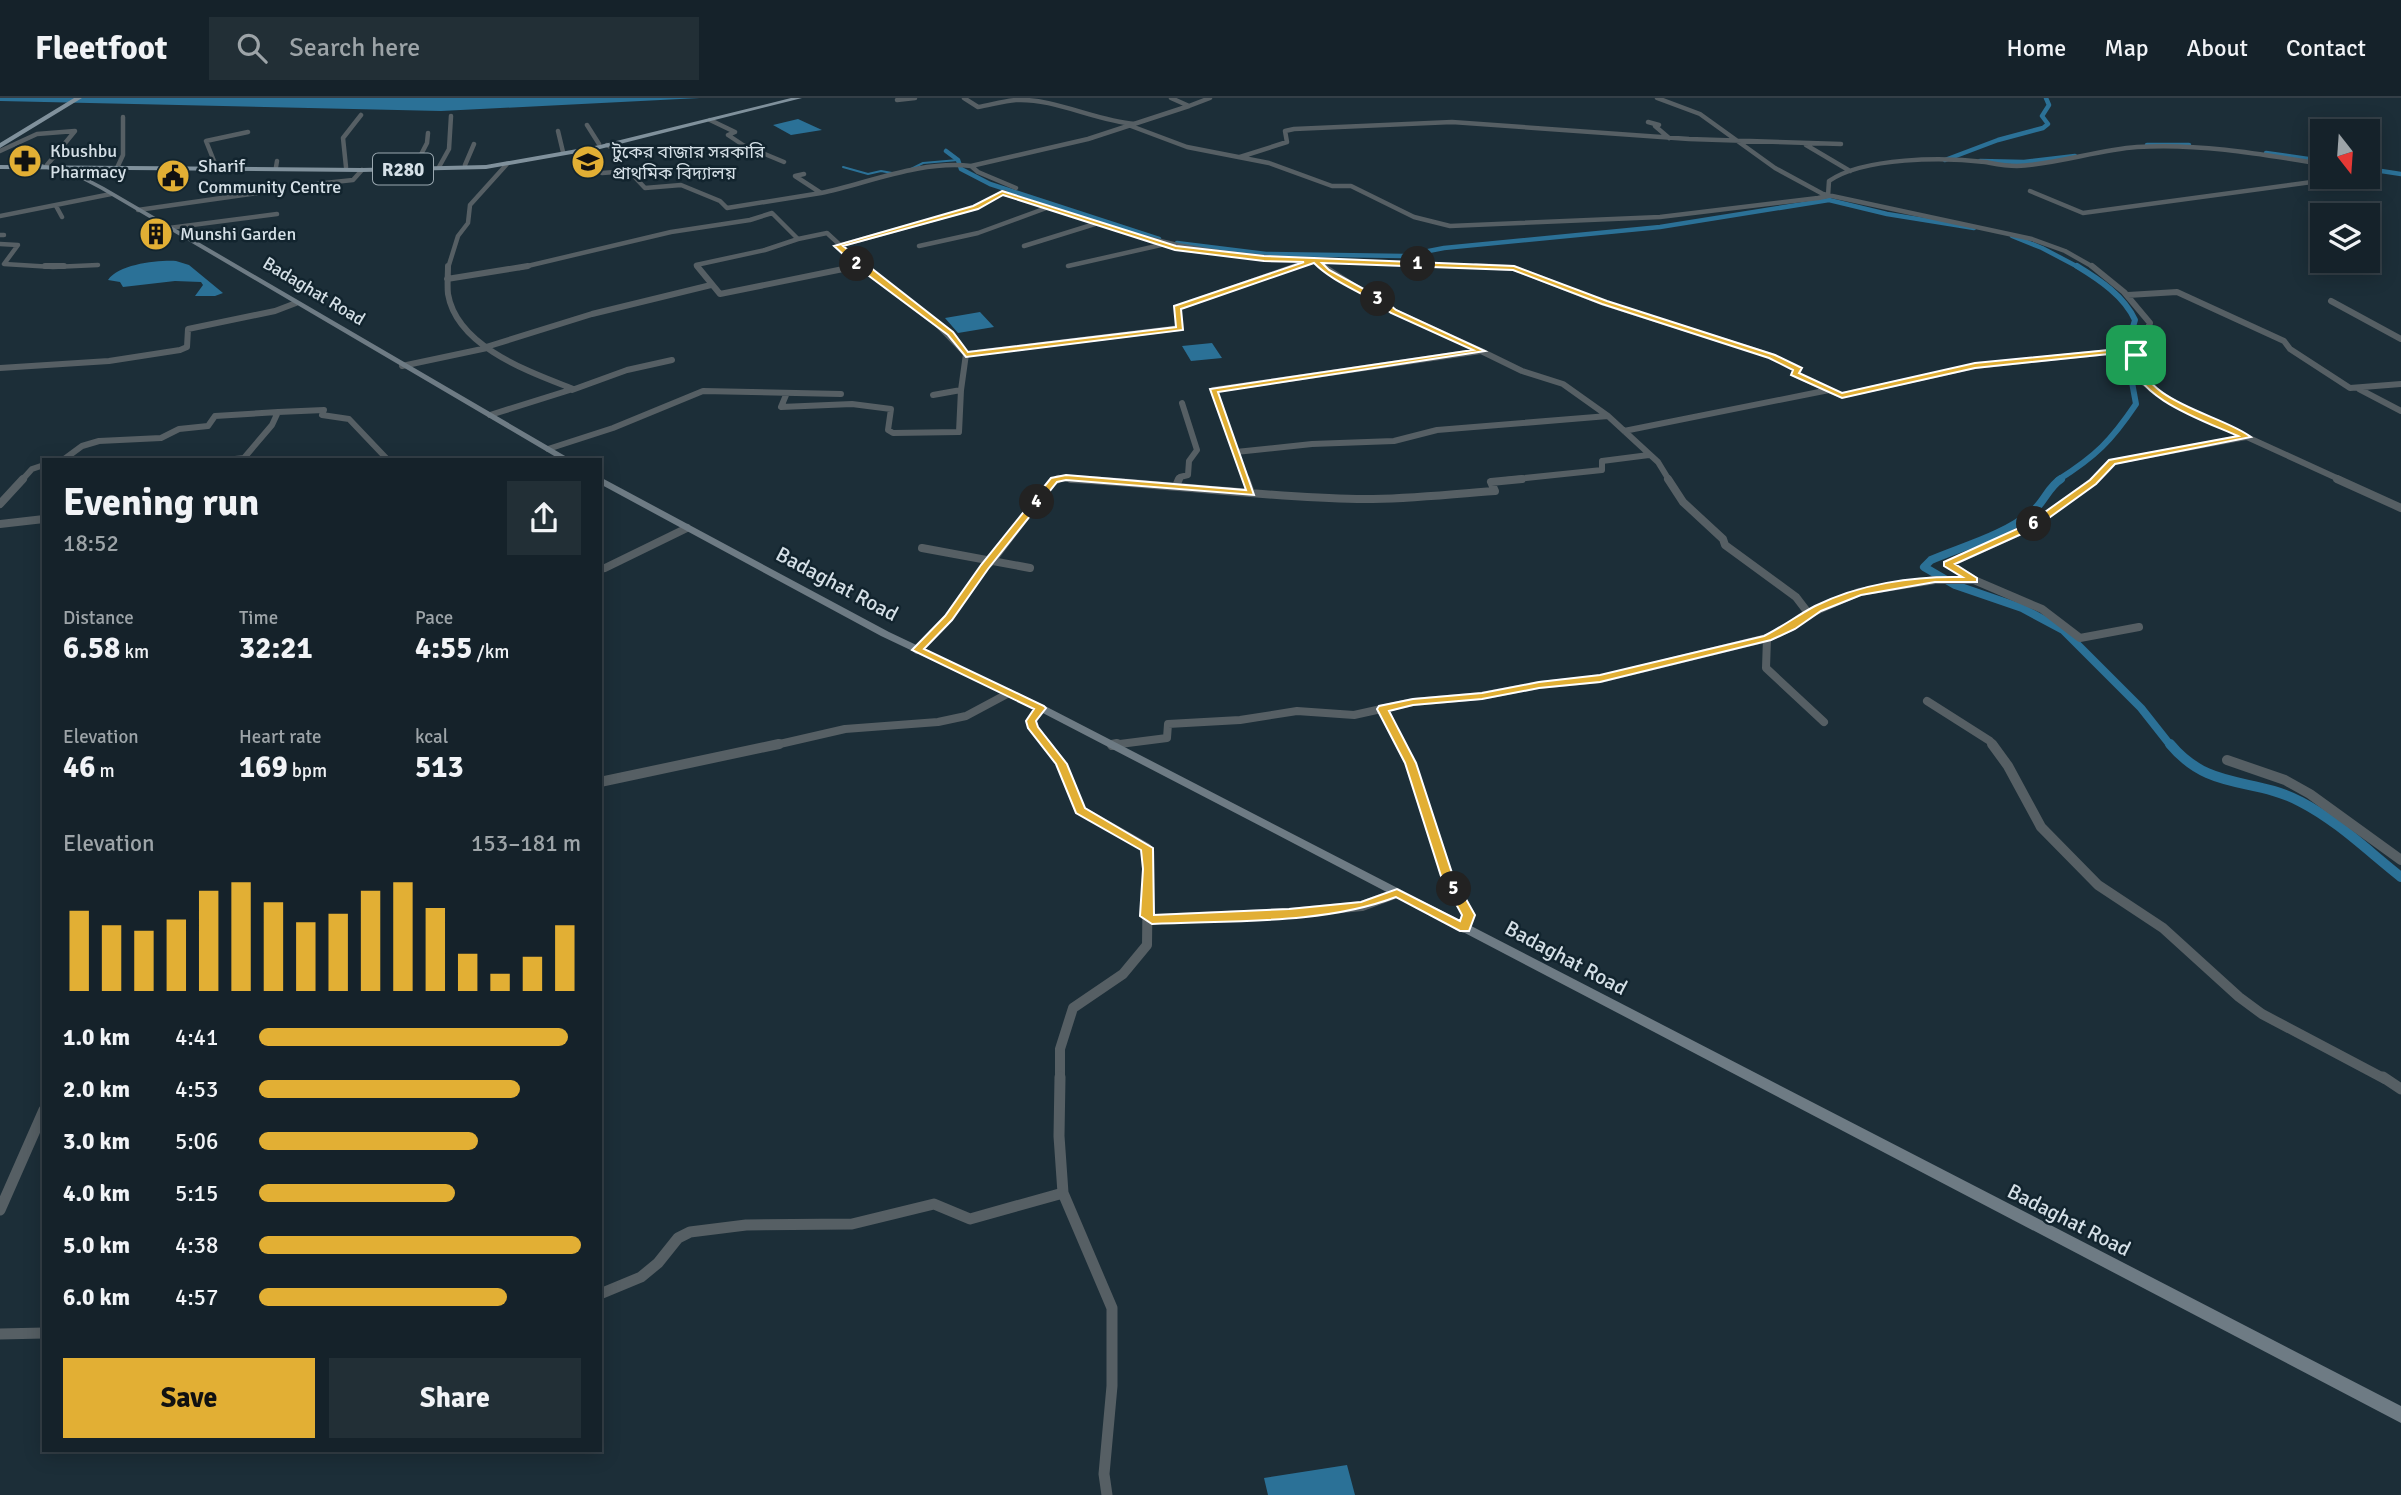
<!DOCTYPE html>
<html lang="en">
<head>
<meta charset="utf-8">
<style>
  :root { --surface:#15222a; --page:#222f36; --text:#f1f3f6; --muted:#9da4a8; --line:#343f47; --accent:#e2af34 }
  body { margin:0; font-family:Signika,"Noto Sans Bengali",sans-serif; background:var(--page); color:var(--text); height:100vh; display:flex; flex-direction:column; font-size:26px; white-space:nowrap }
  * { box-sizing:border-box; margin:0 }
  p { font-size:23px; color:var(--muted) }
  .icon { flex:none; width:38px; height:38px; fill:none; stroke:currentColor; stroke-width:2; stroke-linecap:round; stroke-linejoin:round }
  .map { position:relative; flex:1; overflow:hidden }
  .sheet { position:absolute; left:42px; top:360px; width:560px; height:994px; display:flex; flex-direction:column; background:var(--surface); border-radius:0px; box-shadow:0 4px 18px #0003,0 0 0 2px var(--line) }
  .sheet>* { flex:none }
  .needle { width:46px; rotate:163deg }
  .tools { position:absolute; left:2310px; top:21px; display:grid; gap:14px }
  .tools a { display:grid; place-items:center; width:70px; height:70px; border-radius:0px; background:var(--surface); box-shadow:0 4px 18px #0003,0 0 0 2px var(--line); font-size:35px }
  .pin { position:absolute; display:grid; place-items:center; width:60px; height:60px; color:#fff; margin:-30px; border-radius:14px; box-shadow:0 4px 10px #0006 }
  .km { position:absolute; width:35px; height:35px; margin:-18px; border-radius:50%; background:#222; color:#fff; font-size:19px; line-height:35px; text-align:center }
  .round { display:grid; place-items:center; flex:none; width:74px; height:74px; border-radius:0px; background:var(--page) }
  .overview { display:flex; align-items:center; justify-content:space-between; height:119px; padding:0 21px }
  h1 { font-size:38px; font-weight:700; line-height:52px }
  .stats { display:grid; grid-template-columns:repeat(3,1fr); gap:10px; height:119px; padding:7px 21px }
  .stats div { display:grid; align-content:center }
  .stats b { font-size:30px; font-weight:700 }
  .stats small { font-size:19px; font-weight:400 }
  .stats p { font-size:19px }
  .chart { height:196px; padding:14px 21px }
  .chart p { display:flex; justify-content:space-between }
  .chart svg { width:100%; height:126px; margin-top:7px; stroke:var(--accent); stroke-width:6 }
  .primary-button { display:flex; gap:14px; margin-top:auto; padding:14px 21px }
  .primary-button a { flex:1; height:80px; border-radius:0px; background:var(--accent); color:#111; font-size:28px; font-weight:700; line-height:80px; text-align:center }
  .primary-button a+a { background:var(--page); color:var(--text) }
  ul { padding:0 21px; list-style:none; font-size:23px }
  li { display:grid; grid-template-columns:112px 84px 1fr; align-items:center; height:52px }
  li i { height:18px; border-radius:9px; background:var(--accent) }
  header { display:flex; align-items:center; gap:42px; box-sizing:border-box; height:98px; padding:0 35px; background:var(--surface); border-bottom:2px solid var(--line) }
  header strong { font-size:33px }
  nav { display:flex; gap:38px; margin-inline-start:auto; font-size:24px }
  .search { width:490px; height:63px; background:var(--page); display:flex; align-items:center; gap:18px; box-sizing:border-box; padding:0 24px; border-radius:0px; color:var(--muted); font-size:26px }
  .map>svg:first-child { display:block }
  .water { fill:#2b7197 }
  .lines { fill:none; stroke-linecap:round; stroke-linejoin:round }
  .stream { stroke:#2b7197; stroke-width:2 }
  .canal-far3 { stroke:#2b7197; stroke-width:4.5 }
  .canal-far2 { stroke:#2b7197; stroke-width:6 }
  .canal-far1 { stroke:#2b7197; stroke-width:8 }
  .canal { stroke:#2b7197; stroke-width:10 }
  .minor-far4 { stroke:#565f64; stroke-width:4.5 }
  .minor-far3 { stroke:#565f64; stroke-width:6 }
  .minor-far2 { stroke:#565f64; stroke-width:8 }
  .minor-far1 { stroke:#565f64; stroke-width:10 }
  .minor { stroke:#565f64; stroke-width:11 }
  .secondary { fill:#6e7b84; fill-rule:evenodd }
  .primary { fill:#80919c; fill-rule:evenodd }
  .route { fill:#e2af34; stroke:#fff; stroke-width:2; fill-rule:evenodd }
  .labels { text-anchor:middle; stroke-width:5; stroke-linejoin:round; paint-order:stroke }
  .far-poi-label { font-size:18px; fill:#d5e0e7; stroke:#12242e; text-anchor:start }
  .far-street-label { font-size:18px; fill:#d5e0e7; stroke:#12242e }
  .shield { fill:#12242e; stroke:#9aa8b0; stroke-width:2 }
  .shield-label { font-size:19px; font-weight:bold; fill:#d5e0e7 }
  .street-label { font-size:21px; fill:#d5e0e7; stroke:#12242e }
</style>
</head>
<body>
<header>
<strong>Fleetfoot</strong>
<div class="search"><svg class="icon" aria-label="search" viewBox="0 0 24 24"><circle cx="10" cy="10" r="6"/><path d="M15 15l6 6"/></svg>Search here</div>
<nav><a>Home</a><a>Map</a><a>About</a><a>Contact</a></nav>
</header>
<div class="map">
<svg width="2401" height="1397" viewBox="0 0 2401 1397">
  <rect width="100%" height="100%" fill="#1c2e38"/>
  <path class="water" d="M0 0H700L441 13 0 3Z
    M798 21 822 32 791 37 773 27Z
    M176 163 189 167 223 195 215 198H195L203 187 201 184 175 183 123 189 120 184 108 182C119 166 158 162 176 163Z
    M980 214 994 229 958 235 945 220Z
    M1212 245 1222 260 1191 263 1182 248Z
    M1347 1367 1355 1397H1268L1264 1380Z"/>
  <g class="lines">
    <path class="stream" d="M843 69 868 76 881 73 892 75
      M911 71 923 65 958 62"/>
    <path class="canal-far3" d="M2147 47H2189
      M946 53 958 62 961 71 990 86 1159 141
      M2266 55 2322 63
      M1945 62 1998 42 2043 30 2048 26 2042 18 2049 7 2046 0
      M1980 63 2024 64 2075 58
      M2368 71 2401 76
      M2012 138 2042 150 2080 170
      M1177 145 1266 156 1403 158 1444 150 1660 129 1829 102 1887 116 1974 130"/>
    <path class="canal-far2" d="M2058 382C2096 358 2111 343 2136 306L2126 252 2135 222C2124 198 2100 182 2077 168"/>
    <path class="canal-far1" d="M2061 381C2048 389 2044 405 2032 414 2005 437 1964 448 1931 462L1924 469 1955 487 2022 510 2063 532 2141 610 2171 648"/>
    <path class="canal" d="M2170 646C2210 694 2252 678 2301 704 2338 723 2369 754 2401 779"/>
    <path class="minor-far4" d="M964 0 978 9C990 7 1004 3 1016 2 1054 0 1096 23 1135 26
      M1657 0 1700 16 1775 70 1823 96 2032 141 2065 153 2095 170
      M897 2 915 0
      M1189 8 1210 0
      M710 22 735 34 728 37 743 47 784 64
      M1648 24 1659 27 1655 28 1669 40
      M587 27 599 46
      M1131 28 1187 49 1269 65 1332 88H1351L1414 119 1450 128 1660 119 1818 100 1828 98 1829 83C1864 59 1944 59 1985 64 1996 66 2005 68 2017 68 2058 66 2097 52 2137 49 2199 45 2261 56 2322 66
      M558 33 563 54
      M607 47 623 56
      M1806 47 1850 73
      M582 52 602 75 629 73 645 90 681 87 720 103 727 110 821 95
      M0 53 37 36 75 33 47 67
      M1240 59 1287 44 1285 33 1294 31 1452 24 1689 41 1841 46
      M465 67 474 46
      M216 68 206 43 248 34
      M276 69 277 63
      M346 69 343 40 361 17
      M439 69 449 51 451 18
      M117 70 123 57V19
      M414 70 427 45 428 35
      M2368 74 2374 75 2368 76
      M804 76 795 78 821 95C868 85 922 62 971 68
      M306 87 353 82 362 72
      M1016 90 978 74 971 68 1088 41 1189 8 1171 0
      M2030 93 2083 115 2349 79
      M1005 94 1002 95 1098 125 1024 148
      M56 108 62 119
      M138 112 271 93
      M0 118 111 96
      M1098 125C1169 150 1240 159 1315 162L1291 170
      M169 130 277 116
      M0 137H4
      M0 146 18 147 4 166 53 169 98 167
      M838 148 975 110 1002 95
      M919 148 978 135 1049 109
      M1315 162 1515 170
      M1315 162 1325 170
      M1068 168 1161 147
      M448 170 458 138 468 125 470 107 507 66
      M519 170 671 134 750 122 772 115 798 141 827 135 865 170
      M699 170 696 167 765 152 798 141
      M849 170 860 168"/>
    <path class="minor-far3" d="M45 168H64
      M448 168C448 177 447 187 448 196 457 249 530 274 573 291L490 317
      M697 168 720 196 858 168
      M862 168 934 223 966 256
      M1323 168 1393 213 1481 253
      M1476 168 1514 170 1604 205 1772 258 1799 272 1794 276 1829 292
      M2092 168 2124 194 2150 225 2135 261 2144 285 2181 309 2341 382
      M447 181 528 168
      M2128 197 2177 194 2284 243 2290 251 2350 290 2401 286
      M2331 203 2401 241
      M486 249 592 216 711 187
      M402 268 487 250
      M0 270 109 263 180 252 187 249 188 231 275 213 296 205
      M2359 291 2401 313
      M572 292 627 272 672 262
      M786 297 781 309 852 306 891 311 888 332 893 335 959 334 961 292
      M933 297 961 292 966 256 1180 230 1177 210 1296 168
      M278 314 324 312 322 317 349 321 388 362
      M1624 333 1829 292 1841 297 1848 296 1975 268 2109 254 2136 257
      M548 351 613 330 703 293 841 296
      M1236 354 1312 346 1394 343 1437 332 1608 318
      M63 362 82 348 99 343 161 340 179 331 208 328 215 318 278 314 272 327 244 360 226 362
      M22 382 32 371 44 367
      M1055 382 1059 380 1103 382
      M1178 382 1180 379 1188 377 1189 363 1197 352 1182 305
      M1246 382 1213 292 1481 253 1522 273 1563 286 1608 318 1658 364 1669 382
      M1506 382 1602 372V363L1649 357
      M2095 382 2112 364 2246 339"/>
    <path class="minor-far2" d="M1071 381C1166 386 1261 399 1357 401 1403 402 1449 396 1495 393L1491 384 1522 381
      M1246 381 1251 395
      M2337 381 2401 410
      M1176 388 1179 381
      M0 406 23 381
      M0 426 44 421
      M922 450 1030 470
      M605 470 687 430
      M1974 482 1948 466 2032 428 2096 381
      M1809 516 1859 494 1935 482H1974L2042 511 2080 540 2139 529
      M1767 540 1766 570 1824 624
      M917 552 948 520 984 469 992 463 1051 385 1058 381
      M1927 603 1990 643 1994 648
      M1041 610 1031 623 1033 630 1047 648
      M1382 611 1401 648
      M1112 647 1167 640 1168 626 1240 622 1297 613 1354 617 1413 604 1481 598 1539 587 1600 581 1767 540 1792 529 1809 516 1796 499 1725 447 1723 441 1683 404 1668 381
      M771 648 845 631 938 624 966 618 1009 595"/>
    <path class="minor-far1" d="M1046 646 1061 665 1080 712 1147 750 1148 762 1147 847 1123 876 1073 910 1060 951V981
      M1400 646 1410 665 1447 778 1468 817 1464 830
      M1992 646 2008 668 2041 729 2098 787 2163 830 2239 899 2262 916 2385 981
      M1112 647 1117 646
      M2227 662 2285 682 2310 696 2401 762
      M600 684 779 646
      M1146 818 1152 821 1289 815 1362 808 1397 795"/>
    <path class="minor" d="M1060 979 1059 1038 1063 1095 1112 1210V1288L1104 1376 1107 1397
      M2383 979 2401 991
      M0 1112 44 1012
      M600 1196 641 1179 658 1165 678 1140 690 1134 746 1127 852 1126 934 1106 970 1121 1063 1095
      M0 1236 44 1235"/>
    <path class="secondary" d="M38 65 83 78 104 89 572 362H561L100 91 79 80 36 68V66Z
      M600 379 889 534 1045 608 2401 1308V1325L1272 734 1037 612 881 538 600 386Z"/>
    <path class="primary" d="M74 0H82L0 50V45Z
      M791 0H802L600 51 486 71 362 74 0 71V67L362 70 486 67 600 47Z"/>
  </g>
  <path class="route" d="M1002 93 1176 148 1264 158 1514 168 1607 203 1775 257 1802 270 1799 275 1842 295 1975 265 2109 252 2136 255 2140 257C2139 304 2221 316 2251 339L2115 366 2096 386 2035 430 1955 466 1977 480V484H1935L1861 497 1821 513 1795 531 1771 542 1600 584 1539 590 1482 601 1413 607 1389 613 1416 665 1453 778 1475 817 1469 833H1460L1396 799C1323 827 1230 822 1152 826L1140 818 1143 771 1141 752 1076 715 1056 666 1028 630 1026 623 1034 611 912 552 945 518 981 467 1051 380 1066 377 1246 392 1210 291 1473 252 1391 215C1367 195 1336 187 1314 165L1181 211 1183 232 966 259 948 237 857 169 834 148 973 108ZM1003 97 1175 152 1264 163 1304 164 1174 208 1176 229 968 254 953 234 843 148 978 111ZM1322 165 1513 172 1602 206 1769 260 1793 272 1791 277 1842 300 1975 270 2109 256 2132 259C2131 299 2207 324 2238 338L2109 362 2090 382 2028 426 1944 464V468L1962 479C1913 478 1859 486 1815 508 1798 517 1782 529 1764 538L1600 577 1539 584 1482 595 1413 601 1379 608 1377 611 1405 665 1441 778 1462 817 1460 823 1397 791 1361 804 1289 811 1154 817 1153 750 1085 710 1067 666 1038 629 1036 623 1046 610 1044 608 924 551 952 522 988 471 1057 384 1066 382 1254 397 1218 294 1485 253 1396 212 1384 202 1329 172Z"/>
  <defs>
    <symbol id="pharmacy-disc" viewBox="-11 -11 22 22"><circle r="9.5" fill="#e2af34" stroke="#12242e"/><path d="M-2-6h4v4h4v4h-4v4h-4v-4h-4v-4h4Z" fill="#111"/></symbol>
    <symbol id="school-disc" viewBox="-11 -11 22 22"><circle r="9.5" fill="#e2af34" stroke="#12242e"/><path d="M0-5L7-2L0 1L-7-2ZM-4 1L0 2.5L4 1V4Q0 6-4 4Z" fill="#111"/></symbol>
    <symbol id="civic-disc" viewBox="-11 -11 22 22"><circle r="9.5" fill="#e2af34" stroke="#12242e"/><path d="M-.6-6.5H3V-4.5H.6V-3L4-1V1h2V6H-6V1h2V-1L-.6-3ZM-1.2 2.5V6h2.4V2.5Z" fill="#111"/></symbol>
    <symbol id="building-disc" viewBox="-11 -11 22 22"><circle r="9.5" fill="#e2af34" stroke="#12242e"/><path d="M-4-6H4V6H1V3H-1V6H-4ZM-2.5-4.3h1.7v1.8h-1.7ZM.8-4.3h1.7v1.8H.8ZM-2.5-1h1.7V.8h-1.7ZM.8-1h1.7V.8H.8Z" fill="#111"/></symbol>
  </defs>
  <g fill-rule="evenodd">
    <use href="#pharmacy-disc" x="6" y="44" width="38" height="38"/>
    <use href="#school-disc" x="569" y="45" width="38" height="38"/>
    <use href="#civic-disc" x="154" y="59" width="38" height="38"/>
    <use href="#building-disc" x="137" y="117" width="38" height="38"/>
  </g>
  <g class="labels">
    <g class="far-poi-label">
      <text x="50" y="59">Kbushbu<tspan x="50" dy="21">Pharmacy</tspan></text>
      <text x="612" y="60">টুকের বাজার সরকারি<tspan x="612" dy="21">প্রাথমিক বিদ্যালয়</tspan></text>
      <text x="198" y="74">Sharif<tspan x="198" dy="21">Community Centre</tspan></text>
      <text x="180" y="142">Munshi Garden</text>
    </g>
    <g class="far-street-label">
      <text transform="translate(314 193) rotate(31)" y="6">Badaghat Road</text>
    </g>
    <rect class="shield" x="373" y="55.5" width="60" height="31" rx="5"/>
    <g class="shield-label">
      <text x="403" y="78">R280</text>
    </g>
    <g class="street-label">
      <text transform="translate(837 486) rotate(28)" y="7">Badaghat Road</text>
      <text transform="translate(1566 860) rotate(28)" y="7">Badaghat Road</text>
      <text transform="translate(2069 1122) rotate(27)" y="7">Badaghat Road</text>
    </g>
  </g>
</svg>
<div class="tools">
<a><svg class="needle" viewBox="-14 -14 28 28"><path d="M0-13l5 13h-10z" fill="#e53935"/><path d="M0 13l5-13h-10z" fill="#9da4a8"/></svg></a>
<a><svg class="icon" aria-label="layers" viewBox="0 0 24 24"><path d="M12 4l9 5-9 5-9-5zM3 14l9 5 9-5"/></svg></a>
</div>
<div class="pin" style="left:2136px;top:257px;background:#1e9e55"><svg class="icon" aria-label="arrive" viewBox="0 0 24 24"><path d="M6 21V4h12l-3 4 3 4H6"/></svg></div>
<b class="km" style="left:1418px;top:166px">1</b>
<b class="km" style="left:857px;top:166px">2</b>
<b class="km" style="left:1378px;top:201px">3</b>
<b class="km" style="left:1037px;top:404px">4</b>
<b class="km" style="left:1454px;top:791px">5</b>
<b class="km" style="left:2034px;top:426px">6</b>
<section class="sheet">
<div class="overview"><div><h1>Evening run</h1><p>18:52</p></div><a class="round"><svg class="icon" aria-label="share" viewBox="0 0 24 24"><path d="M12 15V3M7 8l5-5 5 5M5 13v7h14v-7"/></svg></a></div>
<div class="stats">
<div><p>Distance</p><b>6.58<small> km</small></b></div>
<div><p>Time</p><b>32:21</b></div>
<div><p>Pace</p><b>4:55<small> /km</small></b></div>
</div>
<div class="stats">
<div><p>Elevation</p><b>46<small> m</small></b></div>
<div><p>Heart rate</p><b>169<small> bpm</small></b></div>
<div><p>kcal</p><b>513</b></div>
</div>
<div class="chart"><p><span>Elevation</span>153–181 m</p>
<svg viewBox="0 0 160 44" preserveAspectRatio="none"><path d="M5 44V16M15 44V21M25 44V23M35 44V19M45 44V9M55 44V6M65 44V13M75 44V20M85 44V17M95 44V9M105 44V6M115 44V15M125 44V31M135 44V38M145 44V32M155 44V21"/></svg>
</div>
<ul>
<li><b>1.0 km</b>4:41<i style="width:96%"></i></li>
<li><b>2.0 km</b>4:53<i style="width:81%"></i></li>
<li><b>3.0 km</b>5:06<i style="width:68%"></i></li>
<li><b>4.0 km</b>5:15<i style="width:61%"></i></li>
<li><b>5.0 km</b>4:38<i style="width:100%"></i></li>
<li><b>6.0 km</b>4:57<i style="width:77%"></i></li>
</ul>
<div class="primary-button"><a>Save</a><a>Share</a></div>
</section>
</div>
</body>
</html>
